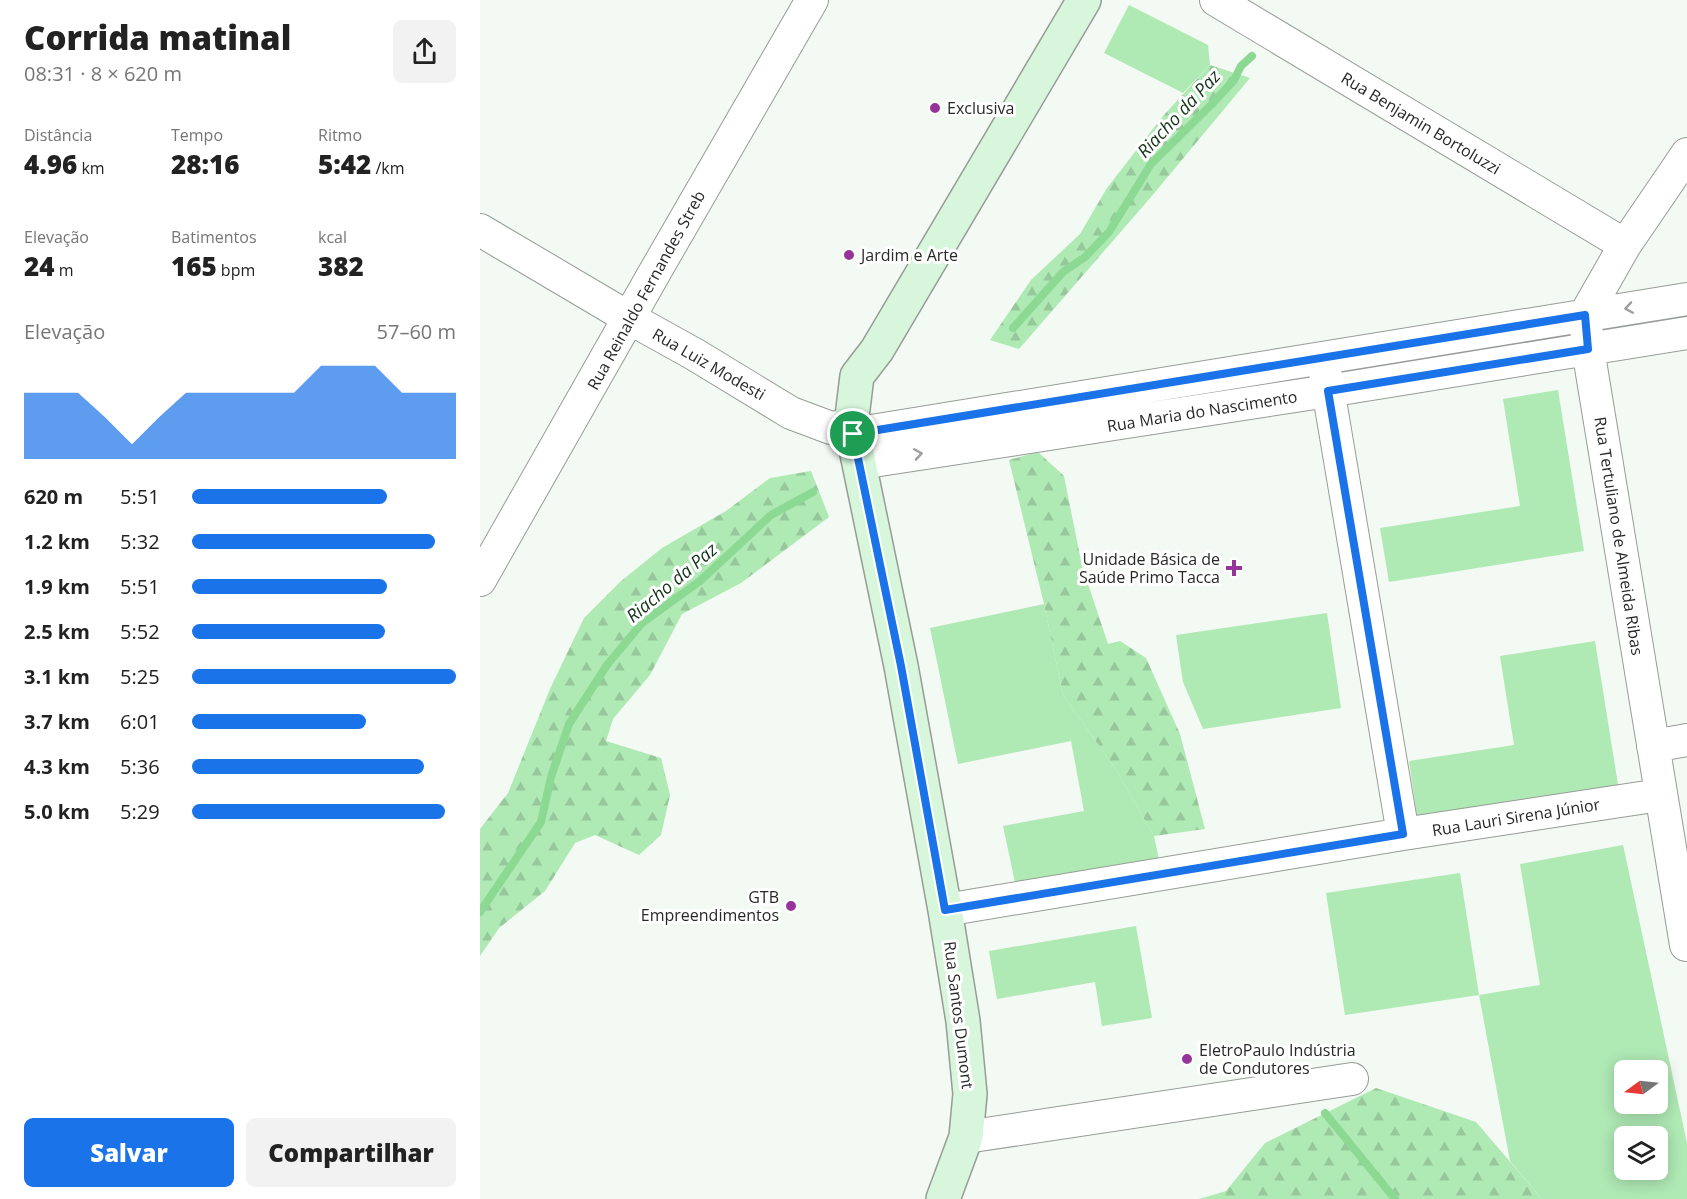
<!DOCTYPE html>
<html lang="pt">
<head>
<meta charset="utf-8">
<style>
  :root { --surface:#fff; --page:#f2f2f2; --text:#222; --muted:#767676; --accent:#1a73e8 }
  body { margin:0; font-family:"Open Sans",sans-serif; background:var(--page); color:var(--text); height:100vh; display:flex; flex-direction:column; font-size:22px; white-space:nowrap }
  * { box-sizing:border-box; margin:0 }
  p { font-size:20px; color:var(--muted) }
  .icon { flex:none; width:33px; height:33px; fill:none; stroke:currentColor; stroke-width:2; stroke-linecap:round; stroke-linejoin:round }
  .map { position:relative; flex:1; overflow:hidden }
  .panel { display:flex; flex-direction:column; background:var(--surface); width:480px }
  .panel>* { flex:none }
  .needle { width:39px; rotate:255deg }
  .fabs { position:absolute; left:1134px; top:1060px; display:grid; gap:12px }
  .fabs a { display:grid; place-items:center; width:54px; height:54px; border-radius:9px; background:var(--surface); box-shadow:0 3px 15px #0003; font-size:30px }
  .pin { position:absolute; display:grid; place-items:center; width:51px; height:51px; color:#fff; margin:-26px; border:3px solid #fff; border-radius:50%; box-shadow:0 2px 6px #0007 }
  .round { display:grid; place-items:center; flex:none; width:63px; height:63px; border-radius:9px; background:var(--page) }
  .overview { display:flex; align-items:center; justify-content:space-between; height:102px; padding:0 24px }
  h1 { font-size:33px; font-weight:800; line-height:45px }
  .metrics { display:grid; grid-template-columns:repeat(3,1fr); gap:9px; height:102px; padding:6px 24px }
  .metrics div { display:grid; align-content:center }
  .metrics b { font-size:26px; font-weight:800 }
  .metrics small { font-size:16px; font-weight:400 }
  .metrics p { font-size:16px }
  .chart { height:168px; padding:12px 24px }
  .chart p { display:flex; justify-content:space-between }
  .chart svg { width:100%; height:108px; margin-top:6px; fill:var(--accent); opacity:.7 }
  .action { display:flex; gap:12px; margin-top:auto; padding:12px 24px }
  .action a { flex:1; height:69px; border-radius:9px; background:var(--accent); color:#fff; font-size:24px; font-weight:800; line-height:69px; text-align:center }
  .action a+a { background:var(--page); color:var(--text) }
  ul { padding:0 24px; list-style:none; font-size:20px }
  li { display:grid; grid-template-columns:96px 72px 1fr; align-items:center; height:45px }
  li i { height:15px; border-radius:8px; background:var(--accent) }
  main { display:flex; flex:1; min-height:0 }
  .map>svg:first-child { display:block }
  .green { fill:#afe9b4; fill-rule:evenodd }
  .forest { fill:url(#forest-firs) }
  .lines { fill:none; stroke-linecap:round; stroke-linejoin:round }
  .stream { stroke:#8cd993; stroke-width:8 }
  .minor-casing { stroke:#979c97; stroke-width:34 }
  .secondary-casing { stroke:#979c97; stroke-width:36 }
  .minor { stroke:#fff; stroke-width:32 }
  .secondary { stroke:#d7f6db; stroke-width:33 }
  .oneway { stroke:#9e9f9e }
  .route-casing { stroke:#fff; stroke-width:12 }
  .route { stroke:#1a73e8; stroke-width:8 }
  .poi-dot { fill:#97349a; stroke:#fff; stroke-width:2 }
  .labels { text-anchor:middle; stroke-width:6; stroke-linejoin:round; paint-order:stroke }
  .poi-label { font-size:16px; fill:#272927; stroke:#fff; text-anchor:start }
  .street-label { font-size:16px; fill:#272927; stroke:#fff }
  .water-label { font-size:18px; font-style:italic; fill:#143419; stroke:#fff }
</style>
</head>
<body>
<main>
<section class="panel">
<div class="overview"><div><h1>Corrida matinal</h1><p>08:31 · 8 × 620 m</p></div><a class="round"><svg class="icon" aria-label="share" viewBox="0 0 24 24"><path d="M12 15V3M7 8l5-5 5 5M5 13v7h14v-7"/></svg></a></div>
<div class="metrics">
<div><p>Distância</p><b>4.96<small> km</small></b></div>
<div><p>Tempo</p><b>28:16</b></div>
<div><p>Ritmo</p><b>5:42<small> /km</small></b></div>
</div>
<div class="metrics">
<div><p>Elevação</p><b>24<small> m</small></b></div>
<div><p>Batimentos</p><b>165<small> bpm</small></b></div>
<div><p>kcal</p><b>382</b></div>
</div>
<div class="chart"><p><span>Elevação</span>57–60 m</p>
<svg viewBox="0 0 160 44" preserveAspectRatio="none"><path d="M0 44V17L10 17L20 17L30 27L40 38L50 27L60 17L70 17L80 17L90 17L100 17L110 6L120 6L130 6L140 17L150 17L160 17V44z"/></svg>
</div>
<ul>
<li><b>620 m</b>5:51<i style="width:74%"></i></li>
<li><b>1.2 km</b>5:32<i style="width:92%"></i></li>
<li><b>1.9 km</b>5:51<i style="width:74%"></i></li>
<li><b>2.5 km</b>5:52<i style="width:73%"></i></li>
<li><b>3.1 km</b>5:25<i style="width:100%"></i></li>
<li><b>3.7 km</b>6:01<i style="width:66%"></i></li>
<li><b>4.3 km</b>5:36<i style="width:88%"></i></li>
<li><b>5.0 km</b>5:29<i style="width:96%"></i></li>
</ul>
<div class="action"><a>Salvar</a><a>Compartilhar</a></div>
</section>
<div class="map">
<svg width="1207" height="1199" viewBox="0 0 1207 1199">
  <defs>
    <pattern id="forest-firs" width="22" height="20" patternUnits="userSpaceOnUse" patternTransform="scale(1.5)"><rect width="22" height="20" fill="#afe9b4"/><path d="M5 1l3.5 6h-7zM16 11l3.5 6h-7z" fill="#97c89b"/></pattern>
  </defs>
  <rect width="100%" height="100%" fill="#f3f9f3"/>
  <path class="green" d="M649 5 728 45 730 65 703 93 624 53Z
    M1078 390 1104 551 909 582 900 528 1040 506 1023 399Z
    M564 604 583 695 635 768 674 836 680 865 536 887 523 826 604 811 591 741 478 764 450 628Z
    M847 613 861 708 723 729 703 682 696 635Z
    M1115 641 1139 791 938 823 929 761 1034 745 1020 656Z
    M1143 845 1207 1143V1199H1062L1030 1161 999 995 865 1015 846 893 980 873 999 995 1060 985 1040 864ZM1144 1071H1178V1104H1144ZM1144 1137H1178V1170H1144Z
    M656 926 672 1018 622 1026 615 982 517 999 509 951Z"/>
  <path class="forest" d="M730 65 770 78 671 197 539 349 510 340 551 280 600 234 627 188 683 116Z
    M558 452 584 476 602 566 628 644 640 641 666 658 700 734 725 829 674 836 635 768 583 695 564 604 529 460Z
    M331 471 349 517 261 583 202 614 170 675 133 719 126 741 181 758 190 795 181 835 159 855 115 835 95 843 65 891 19 928 0 956V829L28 793 70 689 104 618 140 582 182 548 246 511 290 478Z
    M896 1088 996 1122 1062 1199H719L746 1191 785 1143Z"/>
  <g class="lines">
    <path class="stream" d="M533 328 583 272 605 257 629 232 671 164 732 104 754 80 761 66 772 56
      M0 912 61 822 71 777 89 724 127 665 162 623 220 581 291 515 333 492
      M845 1113 915 1199"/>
    <defs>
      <path id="minor" d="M736 0 1145 245
        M0 230 149 318 214 354 311 413 351 428 371 425
        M845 371 923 834
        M373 434 1207 299
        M380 463 848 391 1207 333
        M0 580 176 270 332 0
        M1173 746 1207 740
        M465 910 923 834 1180 795
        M1206 945 1108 349 1105 315 1145 245 1207 154
        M486 1137 872 1079"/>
      <path id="secondary" d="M463 1199 486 1137 490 1094 483 1021 465 910 421 666 371 425 377 376 397 350 604 0"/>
    </defs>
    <use href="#minor" class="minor-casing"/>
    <use href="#secondary" class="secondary-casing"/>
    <use href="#minor" class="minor"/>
    <use href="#secondary" class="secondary"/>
  </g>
  <defs><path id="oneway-chevron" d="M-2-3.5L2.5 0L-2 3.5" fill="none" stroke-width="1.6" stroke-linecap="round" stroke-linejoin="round" transform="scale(1.5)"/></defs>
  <g class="oneway">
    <use href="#oneway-chevron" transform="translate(1149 308) rotate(171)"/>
    <use href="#oneway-chevron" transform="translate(438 454) rotate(-9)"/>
  </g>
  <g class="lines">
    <defs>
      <path id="route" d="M1105 315 1108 349 848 391 923 834 465 910 421 666 373 434Z"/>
    </defs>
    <use href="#route" class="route-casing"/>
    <use href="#route" class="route"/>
  </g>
  <g class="poi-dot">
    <circle cx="455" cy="108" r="6"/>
    <circle cx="369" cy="255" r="6"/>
    <path d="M751 559h6v6h6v6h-6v6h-6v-6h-6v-6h6z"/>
    <circle cx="311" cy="906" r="6"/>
    <circle cx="707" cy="1059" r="6"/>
  </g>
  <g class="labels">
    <g class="poi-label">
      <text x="467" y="114">Exclusiva</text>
      <text x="381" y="261">Jardim e Arte</text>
      <text x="740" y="565" text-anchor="end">Unidade Básica de<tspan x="740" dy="18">Saúde Primo Tacca</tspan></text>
      <text x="299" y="903" text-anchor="end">GTB<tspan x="299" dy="18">Empreendimentos</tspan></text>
      <text x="719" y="1056">EletroPaulo Indústria<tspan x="719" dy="18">de Condutores</tspan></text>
    </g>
    <g class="street-label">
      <text transform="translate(941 123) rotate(31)" y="6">Rua Benjamin Bortoluzzi</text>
      <text transform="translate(166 290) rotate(-61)" y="6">Rua Reinaldo Fernandes Streb</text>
      <text transform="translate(229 364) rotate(30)" y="6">Rua Luiz Modesti</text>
      <text transform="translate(722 411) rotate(-9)" y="6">Rua Maria do Nascimento</text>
      <text transform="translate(1139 536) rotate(81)" y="6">Rua Tertuliano de Almeida Ribas</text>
      <text transform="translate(1036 817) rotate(-9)" y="6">Rua Lauri Sirena Júnior</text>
      <text transform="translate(479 1015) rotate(83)" y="6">Rua Santos Dumont</text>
    </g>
    <g class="water-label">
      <text transform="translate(699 114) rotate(-47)" y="6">Riacho da Paz</text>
      <text transform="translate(192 583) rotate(-40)" y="6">Riacho da Paz</text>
    </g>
  </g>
</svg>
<div class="fabs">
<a><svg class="needle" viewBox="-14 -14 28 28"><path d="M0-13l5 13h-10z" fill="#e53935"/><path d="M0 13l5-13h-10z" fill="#767676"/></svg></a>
<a><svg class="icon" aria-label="layers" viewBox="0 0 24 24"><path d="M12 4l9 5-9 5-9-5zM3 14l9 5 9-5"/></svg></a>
</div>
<div class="pin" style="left:373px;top:434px;background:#1e9e55"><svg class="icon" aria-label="arrive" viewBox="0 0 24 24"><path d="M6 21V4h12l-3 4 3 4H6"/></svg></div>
</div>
</main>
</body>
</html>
